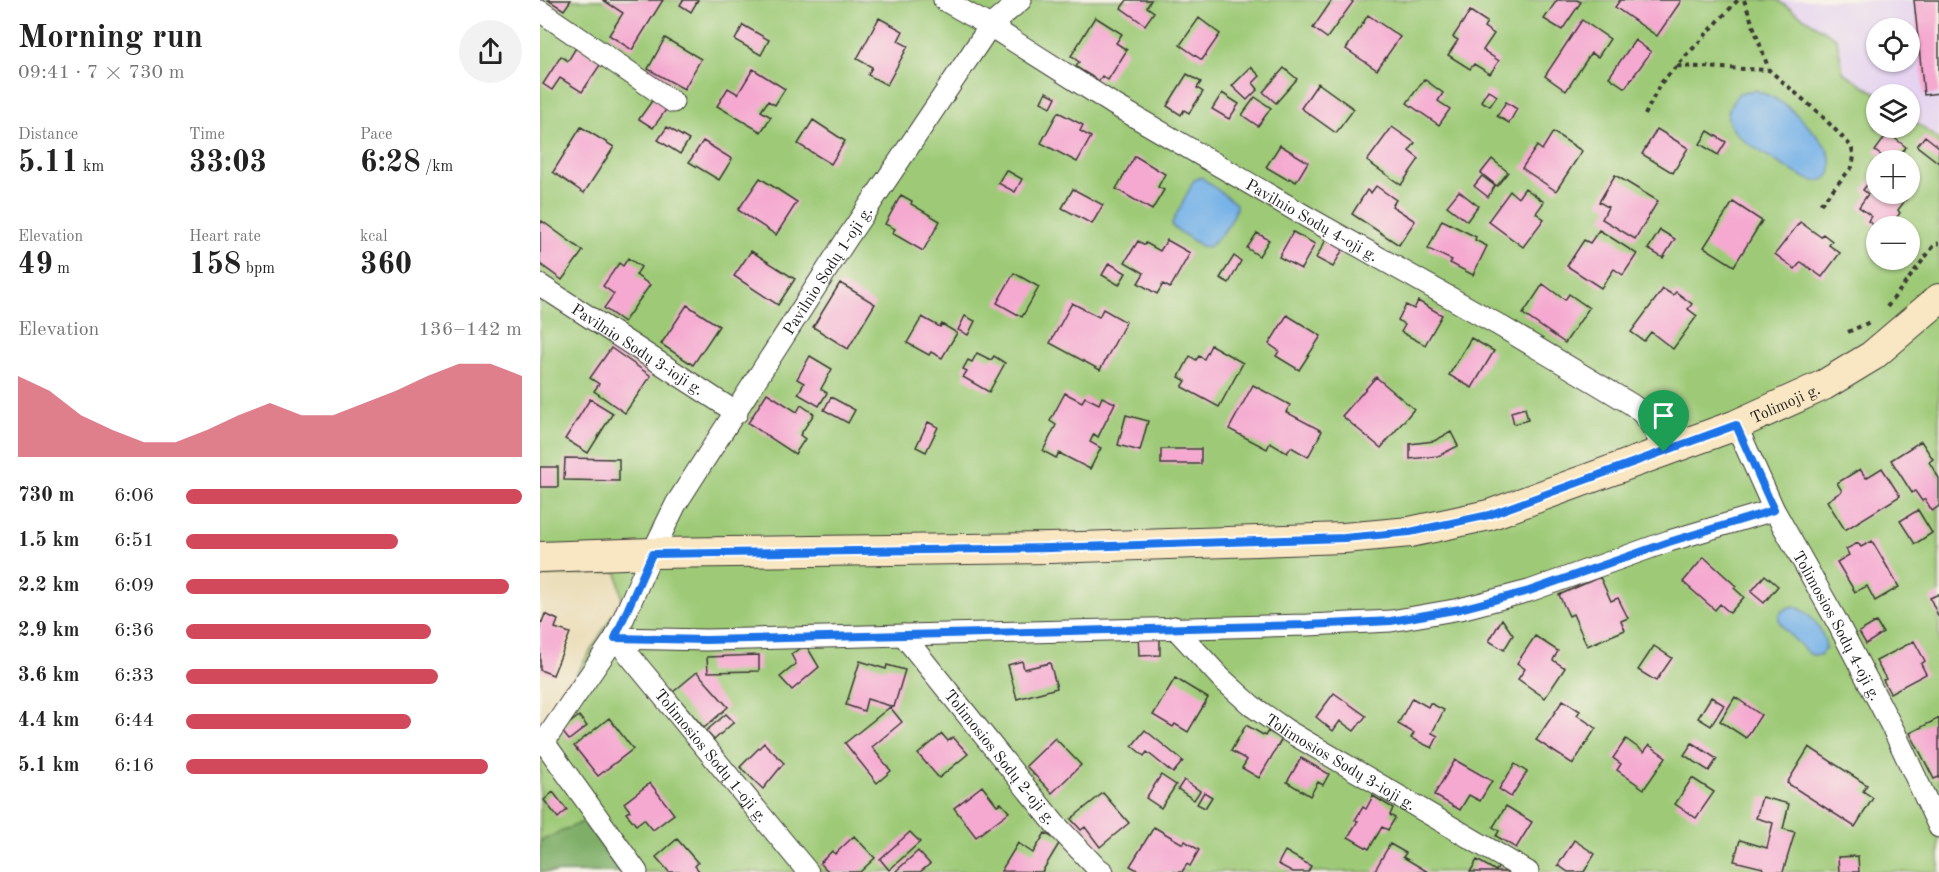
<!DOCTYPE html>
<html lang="en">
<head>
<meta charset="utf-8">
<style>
  :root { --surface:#fff; --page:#f2f2f2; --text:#222; --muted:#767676; --accent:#d1495b }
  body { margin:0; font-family:"Old Standard TT",serif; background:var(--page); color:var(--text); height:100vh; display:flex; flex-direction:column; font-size:22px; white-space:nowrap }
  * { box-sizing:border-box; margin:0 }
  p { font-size:20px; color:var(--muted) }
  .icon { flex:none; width:33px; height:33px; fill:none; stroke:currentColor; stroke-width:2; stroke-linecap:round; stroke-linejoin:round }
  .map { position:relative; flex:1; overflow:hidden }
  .sheet { display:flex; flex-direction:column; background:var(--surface); width:540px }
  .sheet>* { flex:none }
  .fabs { position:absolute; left:1326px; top:18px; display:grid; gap:12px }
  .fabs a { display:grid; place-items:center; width:54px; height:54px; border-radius:50%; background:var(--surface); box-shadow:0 2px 4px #0004; font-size:30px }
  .pin { position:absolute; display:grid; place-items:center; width:51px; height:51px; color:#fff; margin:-62px -26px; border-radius:50% 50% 50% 0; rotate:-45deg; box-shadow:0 0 6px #0007 }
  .pin .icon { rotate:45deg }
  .round { display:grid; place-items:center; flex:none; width:63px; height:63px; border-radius:32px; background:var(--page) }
  .summary { display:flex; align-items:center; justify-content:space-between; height:102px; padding:0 18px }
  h1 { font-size:33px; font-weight:600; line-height:45px }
  .metrics { display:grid; grid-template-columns:repeat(3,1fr); gap:9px; height:102px; padding:6px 18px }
  .metrics div { display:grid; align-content:center }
  .metrics b { font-size:30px; font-weight:600 }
  .metrics small { font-size:16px; font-weight:400 }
  .metrics p { font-size:16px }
  .chart { height:168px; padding:12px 18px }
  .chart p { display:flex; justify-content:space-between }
  .chart svg { width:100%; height:108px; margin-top:6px; fill:var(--accent); opacity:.7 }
  ul { padding:0 18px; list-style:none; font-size:20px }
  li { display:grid; grid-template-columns:96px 72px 1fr; align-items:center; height:45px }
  li i { height:15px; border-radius:8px; background:var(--accent) }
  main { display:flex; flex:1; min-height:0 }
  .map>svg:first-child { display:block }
  .built { fill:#e5d3f1; fill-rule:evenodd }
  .green { fill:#9eca77; stroke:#5d734a; stroke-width:1.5; fill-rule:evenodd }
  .forest { fill:#7eae68; stroke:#4d6542; stroke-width:1.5 }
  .water { fill:#77b2e8; stroke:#4a6782; stroke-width:1.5 }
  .building { fill:#f5a9d0 }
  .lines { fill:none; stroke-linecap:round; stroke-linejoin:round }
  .street-casing { stroke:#3b3934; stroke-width:23 }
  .secondary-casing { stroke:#3b3934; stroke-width:32 }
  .path { stroke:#3b3934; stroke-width:4; stroke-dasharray:4.5 4.5; stroke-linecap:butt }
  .street { stroke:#fff; stroke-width:21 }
  .secondary { stroke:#f9e7c3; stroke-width:30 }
  .route-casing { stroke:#fff; stroke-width:12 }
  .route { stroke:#1a73e8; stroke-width:8 }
  .labels { text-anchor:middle; stroke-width:4.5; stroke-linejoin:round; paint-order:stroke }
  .street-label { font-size:16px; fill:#1c1c1c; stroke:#f7f3e8 }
</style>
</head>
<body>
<main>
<section class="sheet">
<div class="summary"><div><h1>Morning run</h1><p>09:41 · 7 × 730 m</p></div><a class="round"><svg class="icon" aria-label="share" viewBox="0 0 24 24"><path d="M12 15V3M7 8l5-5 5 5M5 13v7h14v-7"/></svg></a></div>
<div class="metrics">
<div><p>Distance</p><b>5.11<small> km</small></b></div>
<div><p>Time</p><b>33:03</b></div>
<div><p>Pace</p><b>6:28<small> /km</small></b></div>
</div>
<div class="metrics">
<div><p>Elevation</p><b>49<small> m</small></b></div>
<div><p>Heart rate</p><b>158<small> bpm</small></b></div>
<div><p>kcal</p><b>360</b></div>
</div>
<div class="chart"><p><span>Elevation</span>136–142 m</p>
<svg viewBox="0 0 160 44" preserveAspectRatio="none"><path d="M0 44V11L10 17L20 27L30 33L40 38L50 38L60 33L70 27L80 22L90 27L100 27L110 22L120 17L130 11L140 6L150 6L160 11V44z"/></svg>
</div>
<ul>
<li><b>730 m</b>6:06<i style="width:100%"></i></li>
<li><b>1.5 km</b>6:51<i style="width:63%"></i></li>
<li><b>2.2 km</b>6:09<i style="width:96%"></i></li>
<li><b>2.9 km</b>6:36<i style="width:73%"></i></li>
<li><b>3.6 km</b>6:33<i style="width:75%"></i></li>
<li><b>4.4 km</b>6:44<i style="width:67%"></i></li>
<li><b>5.1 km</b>6:16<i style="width:90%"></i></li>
</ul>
</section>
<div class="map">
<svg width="1399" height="872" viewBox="0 0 1399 872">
  <rect width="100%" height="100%" fill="#f7f3e8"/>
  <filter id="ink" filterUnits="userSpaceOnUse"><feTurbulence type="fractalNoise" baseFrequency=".0167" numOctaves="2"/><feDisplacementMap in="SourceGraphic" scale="12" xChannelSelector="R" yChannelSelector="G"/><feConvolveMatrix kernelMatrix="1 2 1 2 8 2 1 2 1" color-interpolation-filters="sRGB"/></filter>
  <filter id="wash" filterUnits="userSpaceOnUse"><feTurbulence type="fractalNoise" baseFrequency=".008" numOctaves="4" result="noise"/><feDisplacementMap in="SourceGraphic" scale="24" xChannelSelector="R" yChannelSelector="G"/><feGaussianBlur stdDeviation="1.35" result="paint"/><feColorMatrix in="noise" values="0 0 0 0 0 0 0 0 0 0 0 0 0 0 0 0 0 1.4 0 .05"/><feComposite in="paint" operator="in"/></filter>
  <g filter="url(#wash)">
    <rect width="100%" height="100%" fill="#ebdeba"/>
    <path class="built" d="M1237 0H1399V140L1370 118V94H1337L1303 72 1296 39ZM1336 28H1370V62H1336Z"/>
    <path class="green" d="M0 0H1237L1297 39 1303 72 1337 94 1336 128H1370V118L1399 140V872H0V734L82 599 77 572 0 576ZM1336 160H1370V194H1336ZM1336 226H1370V260H1336Z"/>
    <path class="forest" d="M45 821 80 872H0V841Z"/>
    <path class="water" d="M1215 90C1248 102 1257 114 1280 139 1291 151 1301 181 1275 181 1266 182 1209 145 1200 137 1197 134 1190 127 1189 122 1185 111 1193 101 1199 93Z
      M661 177 696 204C697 218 679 239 668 247L661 246 633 227 632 223 654 180Z
      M1254 606C1270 612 1284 631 1286 647L1280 655C1277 655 1273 655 1270 654 1265 651 1260 644 1255 640 1242 628 1227 612 1254 606Z"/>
    <g id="blocks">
      <path class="building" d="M8 0H31L24 10Z
        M63 0H123L92 50 69 35 83 13Z
        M143 0H158L151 12 140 5Z
        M587 0H611L607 7 614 12 605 25 581 8Z
        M792 0H810L813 2 787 38 773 28Z
        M1017 0H1037L1041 2 1022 30 1004 19Z
        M1080 0H1139L1141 1 1117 36 1075 7Z
        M1374 0H1399V93L1384 95Z
        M930 11 947 22 944 27 954 34 943 50 959 61 950 74 934 64 930 69 908 55 918 40 913 37Z
        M828 15 860 37 837 70 806 49Z
        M555 17 582 34 576 43 587 50 568 80 562 76 559 81 536 67 539 62 531 56Z
        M339 18 363 31 358 41 368 46 347 85 328 75 332 67 317 59Z
        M659 18 680 34 662 60 640 45Z
        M1042 20 1070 39 1058 57 1051 53 1026 91 1005 76Z
        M203 25 229 40 221 55 195 40Z
        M125 38 161 59 144 89 108 69Z
        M1095 40 1111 52 1085 88 1069 77Z
        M37 46 62 62 42 92 20 78 12 90 3 84 21 56 28 61Z
        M711 67 720 76 713 83 718 89 707 100 692 86Z
        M744 68 757 79 736 103 723 92Z
        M213 69 245 89 235 105 228 101 221 111 231 117 221 132 177 106 188 88 198 94Z
        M647 74 661 82 657 88 663 92 649 113 644 110 641 115 627 106Z
        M884 79 903 93 898 101 910 109 899 125 867 103Z
        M778 83 814 109 796 133 761 108Z
        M948 90 957 96 950 106 941 101Z
        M506 92 516 97 511 107 501 102Z
        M682 93 699 104 689 119 672 109Z
        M715 97 731 108 718 126 702 115Z
        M114 98 128 107 113 128 99 119Z
        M966 102 977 109 969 123 957 116Z
        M518 112 543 125 540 131 551 137 537 162 501 143Z
        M273 120 305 141 291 164 258 144Z
        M41 127 74 147 44 193 13 172Z
        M127 127 149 140 140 154 118 140Z
        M852 127 875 143 869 151 879 159 861 185 827 161Z
        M1117 129 1148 148 1133 173 1102 154Z
        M1168 131 1186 142 1178 155 1160 144Z
        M1013 132 1042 151 1016 191 982 168 997 146 1002 150Z
        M1348 133 1366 147 1355 160H1348L1335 151Z
        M1385 136 1399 147V163L1377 146Z
        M163 141 192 159 179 180 149 162Z
        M740 145 768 162 756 182 749 178 748 180 726 167Z
        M595 156 625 174 618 187 624 190 612 210 576 189Z
        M952 159 968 172 957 186 941 173Z
        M466 170 482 179 475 192 458 183Z
        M1075 175 1118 201 1095 239 1062 219 1068 207 1059 202Z
        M1335 175 1336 194H1360L1367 198 1358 210 1360 213 1350 226H1335L1328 221 1331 216 1319 207 1328 194 1323 190Z
        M942 176 955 186 948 197 934 186Z
        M220 178 257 202 236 235 198 210Z
        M836 186 856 200 852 206 875 221 859 245 812 214 827 190 831 193Z
        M985 188 1004 202 996 213 1004 219 983 247 948 221 970 191 978 198Z
        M533 189 563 205 552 224 522 208Z
        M919 191 938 206 927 221 907 206Z
        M361 195 372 201 371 204 400 221 383 251 352 233 355 229 345 224Z
        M1193 202 1222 221 1194 266 1164 247Z
        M902 220 936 237 935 240 947 246 933 275 910 263 912 260 888 249Z
        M2 221 43 251 22 280 0 264V224Z
        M1260 222 1281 237 1283 234 1292 241 1289 245 1300 253 1282 277 1261 262 1255 269 1235 254Z
        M1059 230 1097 254 1083 275 1074 269 1061 288 1027 266 1044 240 1050 243Z
        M1120 230 1135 239 1123 258 1108 249Z
        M753 232 775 244 761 269 739 257Z
        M717 233 729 240 719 256 707 248Z
        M627 240 650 253 630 288 623 284 617 294 598 283 604 273 585 262 598 241 605 245 606 243 620 251Z
        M786 240 803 249 793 267 776 258Z
        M211 251 255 279 238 305 194 276Z
        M694 256 701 261 689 283 680 278Z
        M88 258 101 267 96 275 110 285 84 322 64 308 74 294 63 286 79 263 83 266Z
        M569 263 586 273 579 285 562 275Z
        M474 273 499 287 482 317 457 303Z
        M300 283 335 304 308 349 273 327Z
        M1003 284 1025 300 1029 294 1049 308 1025 343 983 314Z
        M1123 289 1133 295 1136 292 1152 304 1148 309 1157 316 1133 349 1111 332 1104 341 1091 332Z
        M878 301 902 315 885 345 861 332 865 325 858 320 866 305 874 309Z
        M532 303 559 317 563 309 586 322 560 370 510 343Z
        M147 305 179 326 153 365 121 344Z
        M747 315 781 336 759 370 736 356 739 351 729 344Z
        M425 316 435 321 428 335 418 330Z
        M382 317 400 327 402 324 417 333 402 358 391 352 389 355 367 343Z
        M931 338 954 351 932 388 909 375Z
        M671 345 703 363 679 407 642 387 646 381 639 377 650 356 656 360 659 356 664 359Z
        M71 348 111 376 85 413 54 391 59 384 50 378Z
        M437 353 451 360 454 356 465 363 449 392 423 377 427 371 423 369 428 360 432 362Z
        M270 356 292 369 281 389 287 393 279 406 258 394 264 383 257 379Z
        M836 377 874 409 841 448 802 416Z
        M713 385 750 405 746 412 782 431 768 457 751 447 747 453 730 443 727 449 689 429Z
        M227 393 257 412 261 405 274 414 260 435 265 439 255 454 208 423Z
        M525 393 542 402 545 397 559 404 562 397 575 403 558 437 554 434 550 442 561 448 550 469 519 453 516 458 503 451 516 425 510 421Z
        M291 397 315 410 308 423 284 410Z
        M50 399 73 413 48 453 25 439Z
        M985 408 988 420 974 424 971 412Z
        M586 415 608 421 600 451 578 445Z
        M388 422 398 427 386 452 376 447Z
        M911 432 918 446 898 456 870 459V444L894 441Z
        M1381 441 1393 459 1389 462 1399 478V506L1392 511 1385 499 1382 501 1375 491 1372 493 1351 460Z
        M621 449H661V464H621Z
        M25 458 79 459V481L24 480Z
        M0 467H18V487H0Z
        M1342 468 1360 496 1305 530 1287 501 1302 491 1297 483 1320 469 1326 478Z
        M1378 510 1392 533 1375 544 1360 521Z
        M1332 541 1359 587 1335 601 1327 586 1315 592 1297 562 1309 555 1306 549 1318 543 1321 547Z
        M1164 557 1196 586 1194 588 1204 597 1190 613 1180 604 1175 610 1143 582Z
        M1225 575 1238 586 1224 603 1211 592Z
        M1060 577 1071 601 1078 598 1088 618 1081 621 1085 630 1047 646 1033 614 1029 616 1019 595Z
        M1399 594V618L1390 598Z
        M5 614 18 620 15 628 30 633 13 675 0 670V621L2 622Z
        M962 619 973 635 964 650 949 641Z
        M1336 622 1343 633 1326 644 1319 632Z
        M620 631V655L599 656 598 632Z
        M995 636 1018 651 1013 660 1025 668 1005 698 978 679 985 669 977 663Z
        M1374 641 1385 661 1381 664 1386 674 1350 693 1343 680 1346 679 1336 661Z
        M266 645 279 667 252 690 240 677 256 664 251 654Z
        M1114 646 1132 658 1116 681 1098 670Z
        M219 655V671L168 672 167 657Z
        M320 661 346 669 347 665 365 670 354 707 327 699 324 711 306 705Z
        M482 661 484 669 510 663 517 688 477 699 468 665Z
        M157 672 188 707 164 728 133 692Z
        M635 678 668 698 648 732 635 724 633 727 613 715Z
        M794 693 826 716 814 731 800 721 793 731 776 717Z
        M1171 697 1184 705 1171 726 1158 718Z
        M1195 697 1221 715 1206 738 1180 721Z
        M872 698 888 707 890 703 904 710 892 733 898 736 892 748 871 738 874 733 858 724Z
        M1023 700 1040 711 1037 715 1056 728 1033 764 996 740Z
        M350 707 362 722 332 747 351 771 337 783 305 743Z
        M186 714 194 722 174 740 166 731Z
        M39 716 47 726 29 740 21 730Z
        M69 718 93 749 58 776 34 746Z
        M1399 718V777L1394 779 1370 733Z
        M706 725 725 736 728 731 742 739 719 778 702 768 707 760 691 751Z
        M605 730 643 761 633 773 607 752 604 756 592 746Z
        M402 734 408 741 413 737 428 754 399 778 378 754Z
        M515 738 541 765 512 793 486 766Z
        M1086 739 1104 752 1109 745 1126 757 1104 789 1077 770 1081 764 1073 758Z
        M224 743 244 763 223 789 200 767Z
        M1152 743 1177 759 1169 771 1144 755Z
        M1269 747 1327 785 1323 791 1333 798 1315 827 1247 783Z
        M761 758 789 774 783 785 778 782 770 796 747 782Z
        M915 760 952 781 940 801 929 795 920 810 894 795Z
        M975 764 987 772 971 797 959 789Z
        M621 775 636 785 621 808 606 798Z
        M1152 778 1174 792 1156 818 1135 804Z
        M644 780 660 791 654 800 638 789Z
        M110 783 134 814 113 830 104 819 96 825 86 813 90 811 84 803Z
        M442 786 457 805 461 803 469 812 436 837 414 808Z
        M13 792 27 810 18 818 4 800Z
        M664 792 672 797 665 808 657 804Z
        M563 793 589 823 560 847 545 827 541 830 531 819Z
        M833 796 853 808 850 815 855 818 848 830 842 827 829 849 808 837 818 821 815 820 823 807 826 809Z
        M1222 797 1249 804 1243 829 1255 832 1243 872H1222L1223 868 1194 861 1200 840 1227 848 1233 823 1216 818Z
        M966 806 992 822 976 848 956 836 959 831 953 827Z
        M614 827 643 844 645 841 659 850 650 866 647 864 642 872H601L590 866Z
        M370 832 380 842 349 870 340 859Z
        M505 833 520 842 502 872 461 871 478 843 493 853Z
        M314 836 335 858 320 872H289L280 863 292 851 295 854Z
        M137 839 158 863 155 866 160 872H129L116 857Z
        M1034 840 1055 854 1044 872H1028L1018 865Z
        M850 844 866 853 863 857 888 872H834Z
        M378 851 390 864 380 872H355Z
        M745 851 771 866 768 872H753L738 864Z
        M1318 856 1319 872H1299L1298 857Z
        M937 860 956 871 959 866 969 872H930Z"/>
    </g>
  </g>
  <g filter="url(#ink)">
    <use href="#blocks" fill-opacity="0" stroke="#3b3934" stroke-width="1.5"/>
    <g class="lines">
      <defs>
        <g id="street">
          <path id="s1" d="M404 0 450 26 573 104 767 217 957 324 1091 404C1109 416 1116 433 1124 452"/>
          <path d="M0 11 133 102"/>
          <path id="s2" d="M0 285 197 413"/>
          <path id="s3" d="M1196 425 1234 510 1296 620 1354 731 1399 827"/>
          <path id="s4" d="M634 627 681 678 712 706 748 731 988 872"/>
          <path id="s5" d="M363 635 515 824 555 866 563 872"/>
          <path d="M75 638 166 640 768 625 851 621 920 609 989 591 1129 541 1234 510"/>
          <path id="s6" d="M75 638 268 872"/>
          <path id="s7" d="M97 872 6 745 8 736 75 638 112 553 136 504 306 240 450 26 481 0"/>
        </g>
        <g id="secondary">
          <path id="s8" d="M0 557 112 553 511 548 804 538 870 532 949 515 1196 425 1284 385 1332 356 1399 299"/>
        </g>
      </defs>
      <use href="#street" class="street-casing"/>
      <use href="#secondary" class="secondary-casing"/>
      <path class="path" d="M1204 0 1229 70 1280 114 1311 146 1314 156 1312 167 1278 207
        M1137 66 1229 70
        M1105 115 1120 84 1198 0
        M1347 307 1393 247 1399 243
        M1308 332 1330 322"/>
      <use href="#street" class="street"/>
      <use href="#secondary" class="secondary"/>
    </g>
  </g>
  <g class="lines" filter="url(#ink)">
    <defs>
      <path id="route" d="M1196 425 1234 510 1129 542 989 591 920 609 851 621 768 625 166 640 75 638 112 554 511 548 804 538 870 532 949 515Z"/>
    </defs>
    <use href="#route" class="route-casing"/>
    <use href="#route" class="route"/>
  </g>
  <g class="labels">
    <g class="street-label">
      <text dy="6" stroke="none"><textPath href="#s1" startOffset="429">Pavilnio Sodų 4-oji g.</textPath></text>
      <text dy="6" stroke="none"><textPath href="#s7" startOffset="710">Pavilnio Sodų 1-oji g.</textPath></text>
      <text dy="6" stroke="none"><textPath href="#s2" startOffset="117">Pavilnio Sodų 3-ioji g.</textPath></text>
      <text dy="6" stroke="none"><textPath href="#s8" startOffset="1268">Tolimoji g.</textPath></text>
      <text dy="6" stroke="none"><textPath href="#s3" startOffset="225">Tolimosios Sodų 4-oji g.</textPath></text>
      <text dy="6" stroke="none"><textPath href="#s6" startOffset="152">Tolimosios Sodų 1-oji g.</textPath></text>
      <text dy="6" stroke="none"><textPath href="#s5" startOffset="156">Tolimosios Sodų 2-oji g.</textPath></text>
      <text dy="6" stroke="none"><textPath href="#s4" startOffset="216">Tolimosios Sodų 3-ioji g.</textPath></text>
    </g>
  </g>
</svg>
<div class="fabs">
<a><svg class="icon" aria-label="locate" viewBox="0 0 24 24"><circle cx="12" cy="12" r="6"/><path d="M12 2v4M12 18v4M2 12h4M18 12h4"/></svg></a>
<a><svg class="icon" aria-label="layers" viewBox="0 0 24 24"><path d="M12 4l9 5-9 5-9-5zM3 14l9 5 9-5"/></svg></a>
<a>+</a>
<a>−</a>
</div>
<div class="pin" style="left:1124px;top:452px;background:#1e9e55"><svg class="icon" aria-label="arrive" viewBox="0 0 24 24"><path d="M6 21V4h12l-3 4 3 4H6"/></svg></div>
</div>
</main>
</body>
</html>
